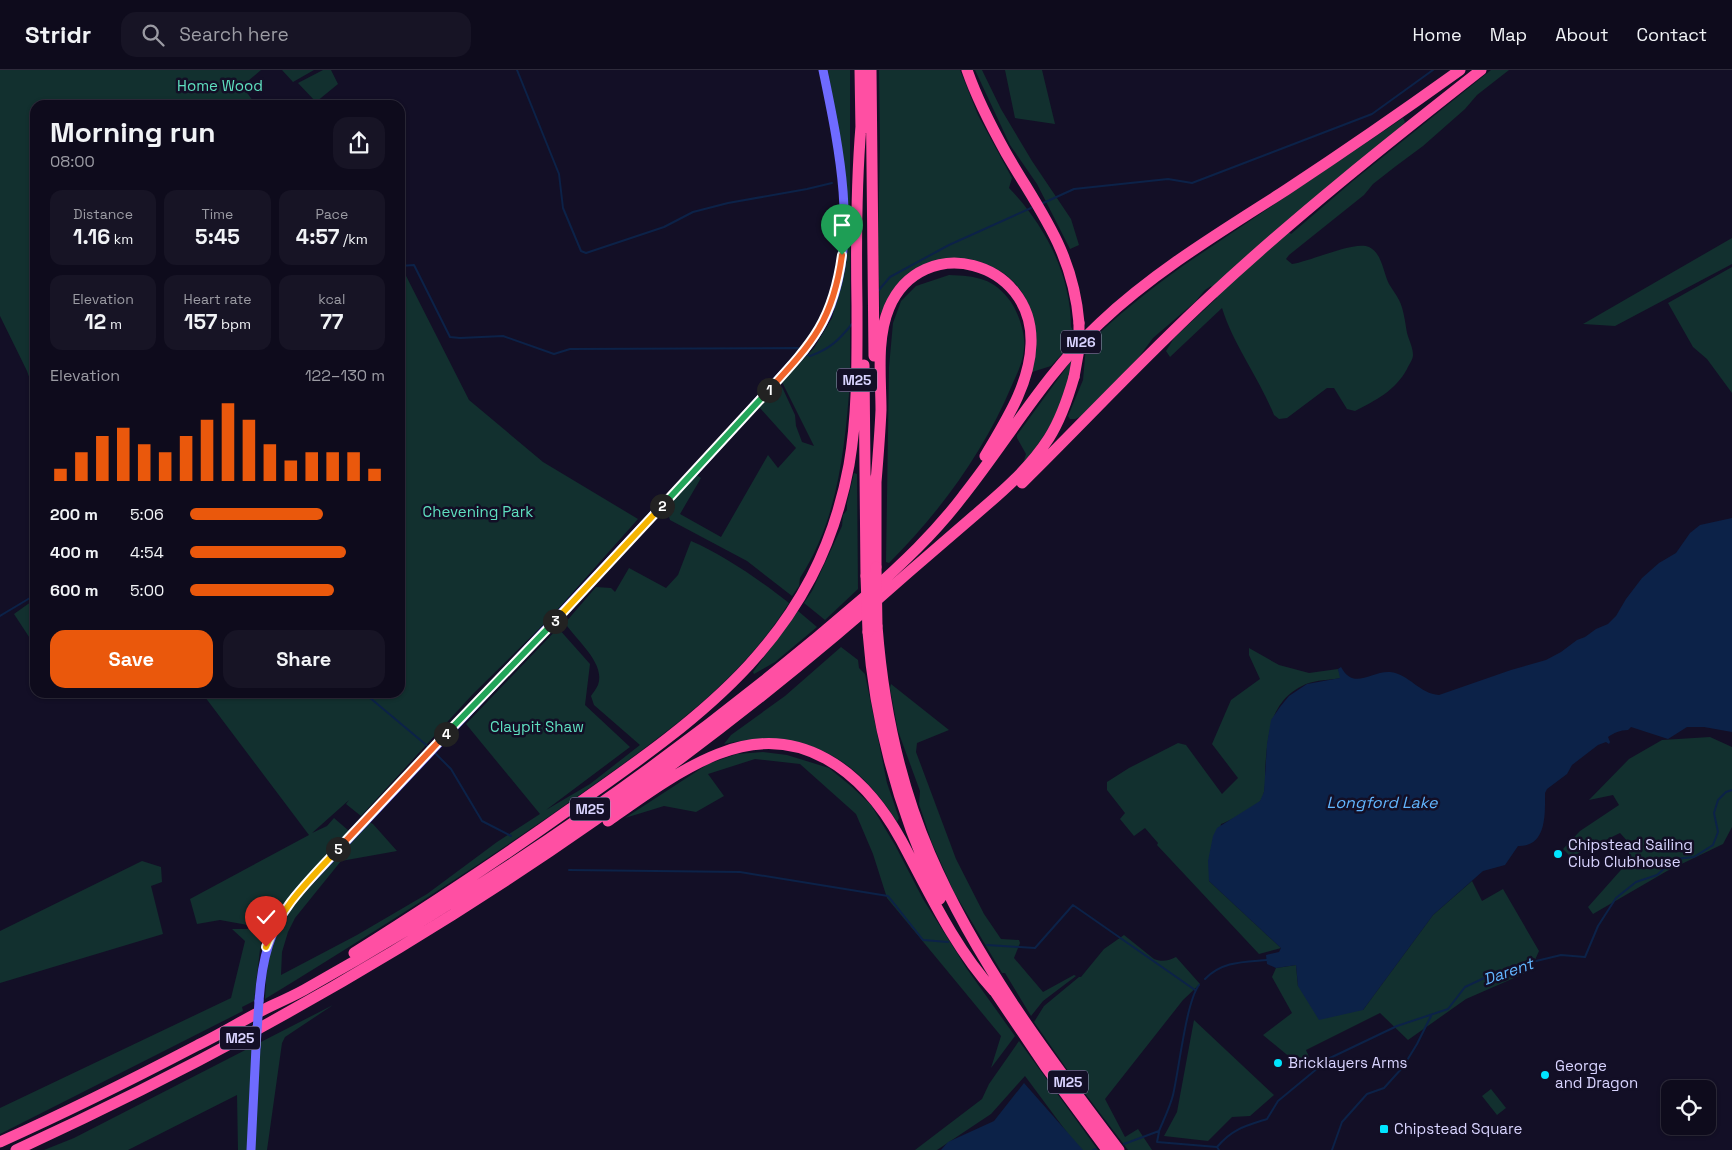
<!DOCTYPE html>
<html lang="en">
<head>
<meta charset="utf-8">
<style>
  :root { --surface:#0e0b1c; --page:#171425; --text:#f1f3f6; --muted:#9b9ba3; --line:#2e2b3b; --accent:#ea580c }
  body { margin:0; font-family:"Space Grotesk",sans-serif; background:var(--page); color:var(--text); height:100vh; display:flex; flex-direction:column; font-size:19px; white-space:nowrap }
  * { box-sizing:border-box; margin:0 }
  p { font-size:16px; color:var(--muted) }
  .icon { flex:none; width:28px; height:28px; fill:none; stroke:currentColor; stroke-width:2; stroke-linecap:round; stroke-linejoin:round }
  .map { position:relative; flex:1; overflow:hidden }
  .details { position:absolute; left:30px; top:30px; width:375px; height:598px; display:flex; flex-direction:column; background:var(--surface); border-radius:15px; box-shadow:0 1px 4px #0004,0 0 0 1px var(--line) }
  .details>* { flex:none }
  .controls { position:absolute; left:1661px; top:1010px; display:grid; gap:10px }
  .controls a { display:grid; place-items:center; width:55px; height:55px; border-radius:10px; background:var(--surface); box-shadow:0 1px 4px #0004,0 0 0 1px var(--line); font-size:25px }
  .pin { position:absolute; display:grid; place-items:center; width:42px; height:42px; color:#fff; margin:-51px -21px; border-radius:50% 50% 50% 0; rotate:-45deg; box-shadow:0 0 5px #0007 }
  .pin .icon { rotate:45deg }
  .km { position:absolute; width:25px; height:25px; margin:-12px; border-radius:50%; background:#222; color:#fff; font-size:14px; line-height:25px; text-align:center }
  .round { display:grid; place-items:center; flex:none; width:52px; height:52px; border-radius:15px; background:var(--page) }
  .head { display:flex; align-items:center; justify-content:space-between; height:85px; padding:0 20px }
  h1 { font-size:28px; font-weight:700; line-height:38px }
  .stats { display:grid; grid-template-columns:repeat(3,1fr); gap:8px; height:85px; padding:5px 20px }
  .stats div { display:grid; align-content:center; border-radius:12px; background:var(--page); text-align:center }
  .stats b { font-size:21px; font-weight:700 }
  .stats small { font-size:14px; font-weight:400 }
  .stats p { font-size:14px }
  .chart { height:140px; padding:10px 20px }
  .chart p { display:flex; justify-content:space-between }
  .chart svg { width:100%; height:90px; margin-top:5px; stroke:var(--accent); stroke-width:6 }
  .action { display:flex; gap:10px; margin-top:auto; padding:10px 20px }
  .action a { flex:1; height:58px; border-radius:15px; background:var(--accent); color:#fff; font-size:20px; font-weight:700; line-height:58px; text-align:center }
  .action a+a { background:var(--page); color:var(--text) }
  ul { padding:0 20px; list-style:none; font-size:16px }
  li { display:grid; grid-template-columns:80px 60px 1fr; align-items:center; height:38px }
  li i { height:12px; border-radius:6px; background:var(--accent) }
  header { display:flex; align-items:center; gap:30px; box-sizing:border-box; height:70px; padding:0 25px; background:var(--surface); border-bottom:1px solid var(--line) }
  header strong { font-size:24px }
  nav { display:flex; gap:28px; margin-inline-start:auto; font-size:18px }
  .search { width:350px; height:45px; background:var(--page); display:flex; align-items:center; gap:12px; box-sizing:border-box; padding:0 18px; border-radius:15px; color:var(--muted); font-size:19px }
  .map>svg:first-child { display:block }
  .green { fill:#12302f }
  .water { fill:#0c2248 }
  .lines { fill:none; stroke-linecap:round; stroke-linejoin:round }
  .stream { stroke:#0c2248; stroke-width:2 }
  .secondary { stroke:#6f6bff; stroke-width:9 }
  .motorway { stroke:#ff4fa3; stroke-width:11 }
  .secondary-bridge { stroke:#6f6bff; stroke-width:9 }
  .motorway-bridge { stroke:#ff4fa3; stroke-width:11 }
  .split-1-casing { stroke:#fff; stroke-width:10 }
  .split-2-casing { stroke:#fff; stroke-width:10 }
  .split-3-casing { stroke:#fff; stroke-width:10 }
  .split-4-casing { stroke:#fff; stroke-width:10 }
  .split-5-casing { stroke:#fff; stroke-width:10 }
  .split-6-casing { stroke:#fff; stroke-width:10 }
  .split-1 { stroke:#f0652b; stroke-width:6 }
  .split-2 { stroke:#22a559; stroke-width:6 }
  .split-3 { stroke:#f5b400; stroke-width:6 }
  .split-4 { stroke:#22a559; stroke-width:6 }
  .split-5 { stroke:#f0652b; stroke-width:6 }
  .split-6 { stroke:#f5b400; stroke-width:6 }
  .poi-dot { fill:#00e5ff; stroke:#130f26; stroke-width:2 }
  .labels { text-anchor:middle; stroke-width:5; stroke-linejoin:round; paint-order:stroke }
  .shield { fill:#130f26; stroke:#9e99be; stroke-width:1 }
  .shield-label { font-size:14px; font-weight:bold; fill:#d9d4ff }
  .park-label { font-size:15px; fill:#5fe0c0; stroke:#130f26 }
  .poi-label { font-size:15px; fill:#d9d4ff; stroke:#130f26; text-anchor:start }
  .water-label { font-size:16px; font-style:italic; fill:#62b6ff; stroke:#130f26 }
</style>
</head>
<body>
<header>
<strong>Stridr</strong>
<div class="search"><svg class="icon" aria-label="search" viewBox="0 0 24 24"><circle cx="10" cy="10" r="6"/><path d="M15 15l6 6"/></svg>Search here</div>
<nav><a>Home</a><a>Map</a><a>About</a><a>Contact</a></nav>
</header>
<div class="map">
<svg width="1732" height="1080" viewBox="0 0 1732 1080">
  <rect width="100%" height="100%" fill="#130f26"/>
  <path class="green" d="M0 0H261L242 16 256 35H35V324L27 301 0 246Z
    M282 0H314L293 12Z
    M323 0H331L338 14 316 32 298 13Z
    M828 0H850V311C845 378 838 450 800 508L799 516 792 526 747 491 670 450 666 437 695 404 701 408 680 444 721 467 768 385 778 398 796 378 759 337 782 317 795 345 796 356 802 372 814 376 782 312 814 278 832 248 845 193 838 61Z
    M879 0H960L978 45 1012 108 1009 118C1045 155 1071 205 1071 257L1074 262 1073 272 1051 296 1032 302C1041 259 1033 213 988 195 979 191 967 187 958 189 947 191 936 198 926 202 918 205 908 208 901 212 890 220 889 235 880 244L878 171 880 76Z
    M975 0H982L1001 39 1032 91 1071 149 1079 175 1070 179 1037 114 1010 75Z
    M1005 0H1042L1055 54 1015 48Z
    M1491 0H1509L1477 25 1465 39 1423 76 1396 96 1373 114 1364 125 1289 185 1286 189 1292 194C1309 192 1355 170 1369 177 1382 183 1383 202 1389 214 1392 219 1396 224 1399 230 1404 240 1405 252 1407 263 1409 270 1413 278 1413 285 1413 290 1409 294 1407 299 1395 321 1376 330 1355 341L1347 339 1334 318H1327L1287 348 1279 349 1274 345C1259 308 1234 276 1222 238L1170 287 1166 281 1174 268 1217 228 1211 216 1205 220 1195 232 1153 268 1139 287 1082 346 1075 349H1070L1068 346 1083 310 1086 276C1116 246 1149 220 1184 195L1403 48 1405 52 1400 58 1281 156 1291 164 1354 110Z
    M1732 168V194L1615 256 1583 254Z
    M400 194 469 330 543 392 638 449 550 548 472 625 361 746 346 734 349 730 312 763 327 756 334 748 349 761 283 835 273 853 266 856 259 857 220 850 197 854 190 829 309 765 202 623 400 622Z
    M1732 197V323L1707 289 1693 277 1668 233Z
    M949 205C976 206 994 208 1011 232 1019 244 1026 266 1024 279 1023 292 1017 304 1012 315 984 382 940 442 889 493L886 492 889 297 893 253 901 231 916 216Z
    M1071 291C1067 332 1048 363 1023 394L1026 384 1017 368V365Z
    M854 403 857 404 858 519 825 550 804 533 812 521 842 456 843 445 847 440V433Z
    M691 471C724 485 761 511 789 533 739 613 661 667 585 721 481 795 374 862 265 929L266 909 270 879 288 840 369 752 373 754 397 781 341 791 295 848 288 862 282 882 281 905 357 865 427 824 497 772 540 744 466 654 558 558 590 594 585 635 630 677 546 740 590 714 640 675 594 635 591 626C593 623 596 619 598 615 606 593 575 569 565 553L596 517 611 518 615 522 629 498 666 518 678 505Z
    M35 529V576L14 544Z
    M798 541 817 557 775 592 754 604 753 602Z
    M841 577 858 590 859 598 865 604 887 713 899 748 897 752C855 685 803 657 724 674L731 665 785 626Z
    M1249 578 1279 595 1309 603 1338 599 1341 608C1330 610 1316 610 1306 614 1269 630 1268 665 1265 700 1265 709 1266 722 1261 730 1255 738 1231 750 1221 754L1209 811 1281 878 1259 884 1157 775 1158 773 1145 758 1134 766 1120 749 1125 743 1107 720V712L1129 698 1178 673 1186 675 1222 724 1238 708 1212 674 1231 630 1260 609 1249 585Z
    M891 614 949 660 917 673 916 682 956 789 984 844 1001 869 1019 870 1020 873 1014 888 1043 922 1074 905 1076 906 1043 931 1031 946 1005 903H1002L954 822 932 773 919 734 920 721 898 661 890 618Z
    M1710 667 1732 677V757L1723 774 1667 801 1593 844 1588 837 1628 792 1630 774 1620 763 1571 787 1563 779 1580 761 1619 735 1613 725 1589 730 1629 689 1662 670Z
    M763 682 787 685 829 698 851 716 871 735 895 775 923 829 967 899 1015 966 991 998 1001 966 887 828 873 784 856 744 800 694 755 689 708 704 724 726 696 742 664 736 625 748 708 694 737 684Z
    M142 791 161 797 162 812 151 816 163 864 0 913V861Z
    M1472 811 1482 831 1503 819 1539 881 1530 901 1466 929 1408 970 1380 943 1306 980 1309 987 1297 993 1263 965 1292 943 1272 907 1276 898 1296 895 1298 916 1363 940 1433 845Z
    M232 859H249L256 862 261 871 254 931 242 937 243 941 0 1064V1038L231 928 245 871Z
    M1124 865 1154 889C1161 892 1169 891 1176 887L1200 914 1183 930 1105 1029 1125 1067 1138 1059 1152 1080H1128L1071 1005 1034 952 1044 936 1079 907H1081L1104 879Z
    M333 935 285 967 282 973 267 1080H238L237 1025 128 1080H44L74 1068Z
    M1194 950 1274 1025 1250 1046 1232 1047 1208 1071 1164 1066 1177 1042Z
    M1019 971 1098 1080H1080L1025 1006 991 1044 937 1080H915L982 1029 989 1014Z
    M1491 1019 1506 1038 1497 1045 1482 1026Z"/>
  <path class="water" d="M1732 448V662L1704 657H1687L1668 669 1631 657 1628 660C1620 660 1614 663 1608 667L1610 672 1609 674 1606 672 1598 675 1572 695 1567 704 1547 719 1545 723C1545 744 1547 777 1518 776L1505 795 1483 801 1433 845 1363 940 1319 950 1298 916 1296 895 1276 898 1267 894 1266 885 1279 882 1281 878 1209 811 1208 791 1213 766 1217 758 1260 731 1264 722 1267 674 1271 650 1280 637 1289 626 1307 614 1340 608 1338 599 1341 597C1354 621 1370 601 1390 602 1409 604 1420 624 1439 625L1511 600 1546 590 1561 582 1577 570 1585 567 1596 559 1608 554 1616 546 1626 529 1642 508 1659 493 1676 483 1690 463 1700 455Z
    M1024 1013 1083 1080H941L948 1072 994 1051Z"/>
  <g class="lines">
    <path class="stream" d="M517 0 559 104 563 138 581 181 586 183 664 157 693 142 728 133 807 119 832 113
      M1041 134 1074 119 1168 109 1192 113 1372 44 1433 0
      M400 196 414 195 450 267 460 268 503 266 554 284 570 279 798 278 801 280
      M878 221 890 207 949 175 1031 138
      M807 284 810 286C830 279 839 270 852 254
      M0 546 35 525
      M363 622 431 679
      M434 682 451 699 482 751 511 766
      M569 800 740 802 888 826 923 870 948 872
      M987 875 1035 878 1073 835 1195 920
      M1205 909C1222 891 1244 892 1267 890
      M1159 1062 1157 1072 1217 1077
      M1124 1074 1159 1061C1164 1049 1170 1037 1173 1025 1179 1000 1186 932 1199 915
      M1093 1080 1096 1079
      M1219 1080 1217 1077C1232 1059 1245 1056 1267 1049L1278 1031 1330 988 1397 956 1448 939 1465 917 1495 903 1523 899 1532 892 1561 885 1585 887 1598 856 1616 828 1636 812 1657 805 1675 789 1694 787 1713 775 1718 762 1714 743 1718 730 1726 722 1732 720
      M1332 1080 1342 1052 1367 1024 1384 1018 1403 997 1417 974 1431 946"/>
    <path class="secondary" d="M259 931C262 889 269 859 296 825L692 404 804 281C815 267 825 252 831 235 858 163 838 73 823 0
      M251 1080 256 977"/>
    <path class="motorway" d="M860 0 861 61
      M871 0 874 286
      M967 0C977 29 991 56 1006 83 1040 142 1073 181 1079 253
      M864 295 866 506
      M876 412C878 388 880 364 881 340 881 308 876 269 889 238 922 161 1034 190 1031 274 1030 314 1005 352 985 386
      M1022 413C1085 351 1145 286 1210 226 1296 146 1388 73 1481 0
      M876 497V407
      M877 556C883 634 899 712 930 784 976 891 1049 988 1119 1080
      M868 562C875 656 900 744 940 829
      M608 751C642 727 680 699 718 684 800 651 863 701 901 770 929 822 954 877 994 921
      M354 883C427 837 500 789 570 739 704 645 817 567 849 395 858 343 857 289 857 236 856 176 856 116 861 56
      M991 916 1045 996 1107 1080
      M0 1072C67 1042 133 1009 198 975 223 963 246 948 271 936 282 931 293 926 304 920 504 808 694 675 867 525 902 494 935 463 963 426 1009 368 1045 304 1100 253 1155 201 1222 161 1286 120 1345 81 1403 41 1460 0
      M16 1080C340 932 643 739 909 502 931 483 953 464 975 445 1002 422 1029 399 1049 368 1061 349 1068 328 1074 307"/>
    <path class="secondary-bridge" d="M256 977 259 931"/>
    <path class="motorway-bridge" d="M1074 307 1079 279V253
      M876 497 877 556
      M866 506 868 562"/>
  </g>
  <g class="lines">
    <defs>
      <path id="split-1" d="M769 320C812 273 833 251 842 185"/>
      <path id="split-2" d="M662 436 769 320"/>
      <path id="split-3" d="M555 551 662 436"/>
      <path id="split-4" d="M446 664 555 551"/>
      <path id="split-5" d="M338 779 446 664"/>
      <path id="split-6" d="M266 877C281 836 309 811 338 779"/>
    </defs>
    <use href="#split-1" class="split-1-casing"/>
    <use href="#split-2" class="split-2-casing"/>
    <use href="#split-3" class="split-3-casing"/>
    <use href="#split-4" class="split-4-casing"/>
    <use href="#split-5" class="split-5-casing"/>
    <use href="#split-6" class="split-6-casing"/>
    <use href="#split-1" class="split-1"/>
    <use href="#split-2" class="split-2"/>
    <use href="#split-3" class="split-3"/>
    <use href="#split-4" class="split-4"/>
    <use href="#split-5" class="split-5"/>
    <use href="#split-6" class="split-6"/>
  </g>
  <g class="poi-dot">
    <circle cx="1558" cy="784" r="5"/>
    <circle cx="1278" cy="993" r="5"/>
    <circle cx="1545" cy="1005" r="5"/>
    <rect x="1379" y="1054" width="10" height="10" rx="2.5"/>
  </g>
  <g class="labels">
    <g class="shield">
      <rect x="1061" y="260.5" width="40" height="23" rx="4"/>
      <rect x="837" y="298.5" width="40" height="23" rx="4"/>
      <rect x="570" y="727.5" width="40" height="23" rx="4"/>
      <rect x="220" y="956.5" width="40" height="23" rx="4"/>
      <rect x="1048" y="1000.5" width="40" height="23" rx="4"/>
    </g>
    <g class="shield-label">
      <text x="1081" y="277">M26</text>
      <text x="857" y="315">M25</text>
      <text x="590" y="744">M25</text>
      <text x="240" y="973">M25</text>
      <text x="1068" y="1017">M25</text>
    </g>
    <g class="park-label">
      <text x="220" y="21">Home Wood</text>
      <text x="478" y="447">Chevening Park</text>
      <text x="537" y="662">Claypit Shaw</text>
    </g>
    <g class="poi-label">
      <text x="1568" y="780">Chipstead Sailing<tspan x="1568" dy="17">Club Clubhouse</tspan></text>
      <text x="1288" y="998">Bricklayers Arms</text>
      <text x="1555" y="1001">George<tspan x="1555" dy="17">and Dragon</tspan></text>
      <text x="1394" y="1064">Chipstead Square</text>
    </g>
    <g class="water-label">
      <text x="1382" y="738">Longford Lake</text>
      <text transform="translate(1508 901) rotate(-19)" y="6">Darent</text>
    </g>
  </g>
</svg>
<div class="controls">
<a><svg class="icon" aria-label="locate" viewBox="0 0 24 24"><circle cx="12" cy="12" r="6"/><path d="M12 2v4M12 18v4M2 12h4M18 12h4"/></svg></a>
</div>
<div class="pin" style="left:842px;top:185px;background:#1e9e55"><svg class="icon" aria-label="arrive" viewBox="0 0 24 24"><path d="M6 21V4h12l-3 4 3 4H6"/></svg></div>
<div class="pin" style="left:266px;top:877px;background:#d93025"><svg class="icon" aria-label="check" viewBox="0 0 24 24"><path d="M5 12l5 5 9-10"/></svg></div>
<b class="km" style="left:769px;top:320px">1</b>
<b class="km" style="left:662px;top:436px">2</b>
<b class="km" style="left:555px;top:551px">3</b>
<b class="km" style="left:446px;top:664px">4</b>
<b class="km" style="left:338px;top:779px">5</b>
<section class="details">
<div class="head"><div><h1>Morning run</h1><p>08:00</p></div><a class="round"><svg class="icon" aria-label="share" viewBox="0 0 24 24"><path d="M12 15V3M7 8l5-5 5 5M5 13v7h14v-7"/></svg></a></div>
<div class="stats">
<div><p>Distance</p><b>1.16<small> km</small></b></div>
<div><p>Time</p><b>5:45</b></div>
<div><p>Pace</p><b>4:57<small> /km</small></b></div>
</div>
<div class="stats">
<div><p>Elevation</p><b>12<small> m</small></b></div>
<div><p>Heart rate</p><b>157<small> bpm</small></b></div>
<div><p>kcal</p><b>77</b></div>
</div>
<div class="chart"><p><span>Elevation</span>122–130 m</p>
<svg viewBox="0 0 160 44" preserveAspectRatio="none"><path d="M5 44V38M15 44V30M25 44V22M35 44V18M45 44V26M55 44V30M65 44V22M75 44V14M85 44V6M95 44V14M105 44V26M115 44V34M125 44V30M135 44V30M145 44V30M155 44V38"/></svg>
</div>
<ul>
<li><b>200 m</b>5:06<i style="width:68%"></i></li>
<li><b>400 m</b>4:54<i style="width:80%"></i></li>
<li><b>600 m</b>5:00<i style="width:74%"></i></li>
</ul>
<div class="action"><a>Save</a><a>Share</a></div>
</section>
</div>
</body>
</html>
